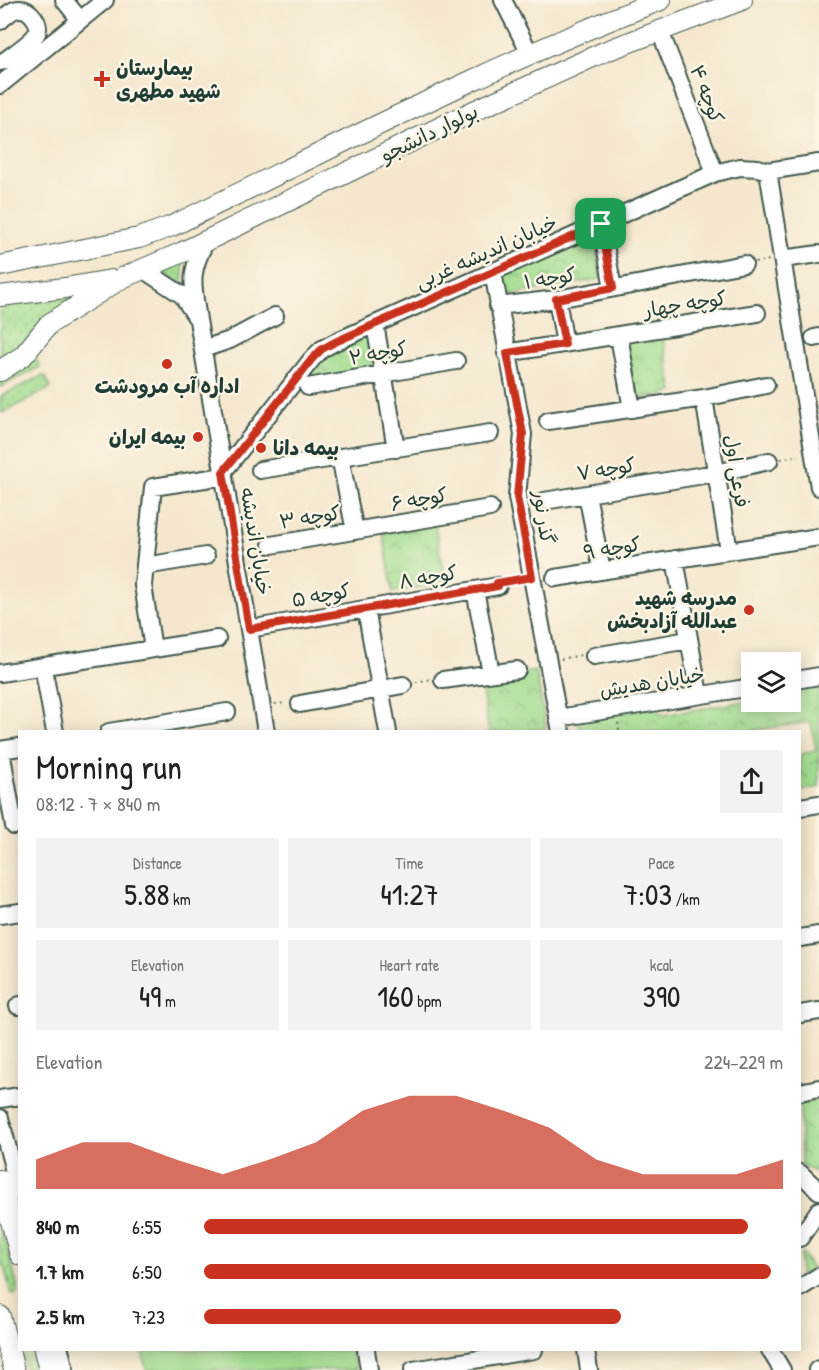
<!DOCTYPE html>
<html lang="en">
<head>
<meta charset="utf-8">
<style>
  :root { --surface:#fff; --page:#f2f2f2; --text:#202124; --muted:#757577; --accent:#c8321e }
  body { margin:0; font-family:"Patrick Hand","Playpen Sans Arabic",sans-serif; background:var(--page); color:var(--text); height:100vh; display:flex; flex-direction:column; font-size:22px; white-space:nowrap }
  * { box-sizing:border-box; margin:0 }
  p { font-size:20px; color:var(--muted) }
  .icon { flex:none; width:33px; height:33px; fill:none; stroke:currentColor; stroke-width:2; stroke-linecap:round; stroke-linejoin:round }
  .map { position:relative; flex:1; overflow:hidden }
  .side { position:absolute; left:18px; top:730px; width:783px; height:621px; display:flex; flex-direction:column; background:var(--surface); border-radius:0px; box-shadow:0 3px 15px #0003 }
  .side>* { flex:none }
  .buttons { position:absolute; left:741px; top:652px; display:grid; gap:12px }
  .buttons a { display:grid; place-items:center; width:60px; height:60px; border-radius:0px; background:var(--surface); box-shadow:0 3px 15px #0003; font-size:30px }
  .pin { position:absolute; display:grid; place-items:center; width:51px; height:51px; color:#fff; margin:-26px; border-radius:12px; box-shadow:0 3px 9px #0006 }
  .round { display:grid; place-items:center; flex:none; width:63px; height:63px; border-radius:0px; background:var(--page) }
  .summary { display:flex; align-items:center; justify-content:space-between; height:102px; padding:0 18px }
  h1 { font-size:33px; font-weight:600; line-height:45px }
  .figures { display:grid; grid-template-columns:repeat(3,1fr); gap:9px; height:102px; padding:6px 18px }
  .figures div { display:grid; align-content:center; border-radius:0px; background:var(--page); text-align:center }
  .figures b { font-size:30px; font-weight:600 }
  .figures small { font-size:16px; font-weight:400 }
  .figures p { font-size:16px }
  .chart { height:168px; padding:12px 18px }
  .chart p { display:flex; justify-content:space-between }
  .chart svg { width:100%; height:108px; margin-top:6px; fill:var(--accent); opacity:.7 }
  ul { padding:0 18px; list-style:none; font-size:20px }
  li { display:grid; grid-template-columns:96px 72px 1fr; align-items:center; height:45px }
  li i { height:15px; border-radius:8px; background:var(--accent) }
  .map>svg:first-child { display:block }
  .grass { fill:url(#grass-dots); stroke:#608d62; stroke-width:1.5 }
  .park { fill:url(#park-crowns); stroke:#608d62; stroke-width:1.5 }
  .pitch { fill:#a2dd90; stroke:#608d62; stroke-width:1.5 }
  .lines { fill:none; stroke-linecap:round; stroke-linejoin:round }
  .minor-casing { stroke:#3f564b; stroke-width:20 }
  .major-casing { stroke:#3f564b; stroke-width:22 }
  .path { stroke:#3f564b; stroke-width:2; stroke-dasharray:1.5 4.5; stroke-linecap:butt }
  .minor { stroke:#fff; stroke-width:16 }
  .major { stroke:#fff; stroke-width:20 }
  .route-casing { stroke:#fff; stroke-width:12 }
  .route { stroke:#c8321e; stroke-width:8 }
  .poi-dot { fill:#c8321e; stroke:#fcf5e5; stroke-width:2 }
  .labels { text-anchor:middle; stroke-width:5; stroke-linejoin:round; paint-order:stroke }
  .poi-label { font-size:20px; font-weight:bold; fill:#1f3d34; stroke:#fcf5e5; text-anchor:start }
  .street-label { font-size:20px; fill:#1f3d34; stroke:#fcf5e5 }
</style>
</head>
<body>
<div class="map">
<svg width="819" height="1370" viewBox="0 0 819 1370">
  <defs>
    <pattern id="grass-dots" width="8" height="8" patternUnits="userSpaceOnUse" patternTransform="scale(1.5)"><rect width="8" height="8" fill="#a2dd90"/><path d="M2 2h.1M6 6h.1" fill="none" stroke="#83b476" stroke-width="1.8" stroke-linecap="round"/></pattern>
    <pattern id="park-crowns" width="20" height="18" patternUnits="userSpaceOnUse" patternTransform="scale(1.5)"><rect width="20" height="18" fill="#a2dd90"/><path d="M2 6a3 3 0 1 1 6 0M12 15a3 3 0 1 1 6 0" fill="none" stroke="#83b476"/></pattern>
  </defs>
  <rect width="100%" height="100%" fill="#fcf5e5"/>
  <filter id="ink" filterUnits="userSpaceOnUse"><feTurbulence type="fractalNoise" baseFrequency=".0167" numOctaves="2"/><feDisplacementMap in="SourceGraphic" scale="12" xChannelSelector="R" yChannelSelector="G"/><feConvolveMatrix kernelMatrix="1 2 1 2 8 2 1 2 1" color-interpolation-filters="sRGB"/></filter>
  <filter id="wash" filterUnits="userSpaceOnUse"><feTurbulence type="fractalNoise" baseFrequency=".008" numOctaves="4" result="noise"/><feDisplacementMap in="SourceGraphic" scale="24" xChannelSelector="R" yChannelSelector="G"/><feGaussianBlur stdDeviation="1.35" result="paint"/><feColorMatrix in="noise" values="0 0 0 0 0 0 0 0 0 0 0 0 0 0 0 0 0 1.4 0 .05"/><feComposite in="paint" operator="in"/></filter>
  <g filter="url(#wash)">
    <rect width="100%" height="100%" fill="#f4e7cd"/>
    <path class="grass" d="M183 262V286L163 272Z
      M78 296 19 350 0 362V306Z
      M33 353 40 367 0 387V376Z
      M42 376H45L51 388 2 413 0 408 1 396Z
      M0 1220 17 1285 18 1293 15 1295 11 1293 5 1269 0 1261Z
      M21 1350H29L33 1364 37 1370H26Z"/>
    <path class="park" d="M589 233 594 237 601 279 504 296 499 273Z
      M365 335 369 339 374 370 298 382 313 363Z
      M662 335 673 392 636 399 624 341Z
      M435 525 445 583 393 592 383 533Z
      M536 671 546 728 527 732H489L480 680Z
      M819 680V787L800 791V754L816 751 811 722 755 730V732H580L578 720 653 708 664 715 747 701 751 694 752 702H790L791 685Z
      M819 1100V1175L801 1164 800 1103Z
      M802 1253 812 1269 800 1276V1255Z"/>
    <path class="pitch" d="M142 1350H352L356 1370H146Z"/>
  </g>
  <g filter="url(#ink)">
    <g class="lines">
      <defs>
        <path id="minor" d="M64 0 80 20
          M503 0 530 54
          M0 21C6 16 13 8 20 9 31 9 41 24 37 33 32 42 12 55 4 61L0 62
          M660 31 715 173
          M0 85 105 0
          M768 171 819 487
          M601 224 613 288
          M206 241C188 274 193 285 198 320L266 732
          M782 259 819 254
          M144 270 182 295 196 317
          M493 272 523 434 517 497 561 732
          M557 299 565 344
          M498 306 557 299 744 264
          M375 324 396 449
          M619 336 632 409
          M814 338 819 337
          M203 349 230 340 275 316
          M506 353 757 313
          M308 387 456 361
          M704 398 729 551
          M548 421 704 398 766 385
          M340 457 355 531
          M260 470 490 433
          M223 472 312 359 322 349 335 342 715 173 740 167 758 168 768 171 819 163
          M587 494 602 571
          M544 501 716 473 769 461
          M271 545 490 508
          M675 559 699 695
          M145 566 206 556
          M555 578 819 537
          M475 590 491 673
          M366 609 388 732
          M249 629 498 586
          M153 649 143 585 153 487 224 476
          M594 656 689 640
          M43 666 55 732
          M0 673 217 639
          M443 680 517 670
          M790 681 819 676
          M300 704 403 685
          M558 718 752 687
          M109 732 227 712
          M0 750 20 747
          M1 750 14 826
          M800 807 819 804
          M0 915 20 912
          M800 938 819 935
          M18 1006 20 1005
          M800 1014 819 1011
          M800 1092 819 1088
          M0 1099 20 1096
          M0 1118 20 1194
          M800 1173 819 1191
          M800 1238 819 1210
          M800 1288 819 1276
          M60 1350 65 1370
          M366 1350 369 1370
          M586 1350 589 1370
          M770 1350 782 1370
          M413 1370 534 1350
          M817 1370 819 1369"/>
        <path id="major" d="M0 266 139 238 172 226C333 148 493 64 661 0
          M0 296 65 288 111 280
          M0 371 23 356 49 324 122 278 183 252 476 110 606 51 742 0
          M0 1180 20 1255
          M0 1316 14 1370
          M44 1350 49 1370"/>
      </defs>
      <use href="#minor" class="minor-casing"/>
      <use href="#major" class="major-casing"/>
      <path class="path" d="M755 262 770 260
        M781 459 799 455
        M561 659 582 655
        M416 682 431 679
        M275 704 287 703
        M618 723 619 732"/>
      <use href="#minor" class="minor"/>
      <use href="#major" class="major"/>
    </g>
  </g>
  <g class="lines" filter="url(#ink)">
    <defs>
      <path id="route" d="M601 224 613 288 556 299 565 344 507 353 523 434 517 497 532 577 497 583 498 586 475 590 249 629 223 472 312 359 322 349 335 342Z"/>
    </defs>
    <use href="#route" class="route-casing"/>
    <use href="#route" class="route"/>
  </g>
  <g class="poi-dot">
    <path d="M99 70h6v6h6v6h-6v6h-6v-6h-6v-6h6z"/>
    <circle cx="167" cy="364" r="6"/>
    <circle cx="198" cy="437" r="6"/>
    <circle cx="261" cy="448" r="6"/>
    <circle cx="749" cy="610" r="6"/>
  </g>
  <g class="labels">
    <g class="poi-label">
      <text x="116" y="75">بیمارستان<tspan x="116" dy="23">شهید مطهری</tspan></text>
      <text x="167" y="393" text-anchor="middle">اداره آب مرودشت</text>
      <text x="186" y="444" text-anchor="end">بیمه ایران</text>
      <text x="273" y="455">بیمه دانا</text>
      <text x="737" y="605" text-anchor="end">مدرسه شهید<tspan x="737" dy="23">عبدالله آزادبخش</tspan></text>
    </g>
    <g class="street-label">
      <text transform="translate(707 94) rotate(69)" y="7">کوچه ۴</text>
      <text transform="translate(429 133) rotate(-26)" y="7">بولوار دانشجو</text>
      <text transform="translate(486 252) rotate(-24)" y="7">خیابان اندیشه غربی</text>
      <text transform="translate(550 278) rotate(-9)" y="7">کوچه ۱</text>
      <text transform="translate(685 304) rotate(-9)" y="7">کوچه چهار</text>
      <text transform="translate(378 353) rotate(-10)" y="7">کوچه ۲</text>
      <text transform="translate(606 469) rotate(-9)" y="7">کوچه ۷</text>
      <text transform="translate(737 471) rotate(81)" y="7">فرعی اول</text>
      <text transform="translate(419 499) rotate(-10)" y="7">کوچه ۶</text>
      <text transform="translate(310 517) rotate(-9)" y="7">کوچه ۳</text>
      <text transform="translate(544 517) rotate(82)" y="7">گذر نور</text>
      <text transform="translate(256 541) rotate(81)" y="7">خیابان اندیشه</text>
      <text transform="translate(612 548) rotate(-9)" y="7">کوچه ۹</text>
      <text transform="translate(428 577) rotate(-10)" y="7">کوچه ۸</text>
      <text transform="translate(321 595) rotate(-10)" y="7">کوچه ۵</text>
      <text transform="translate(652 682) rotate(-9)" y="7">خیابان هدیش</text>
    </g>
  </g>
</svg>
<div class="buttons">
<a><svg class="icon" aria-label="layers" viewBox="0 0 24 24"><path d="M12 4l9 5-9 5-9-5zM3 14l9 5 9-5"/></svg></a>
</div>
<div class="pin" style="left:601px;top:224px;background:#1e9e55"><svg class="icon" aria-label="arrive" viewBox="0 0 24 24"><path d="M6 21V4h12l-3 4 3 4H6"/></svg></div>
<section class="side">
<div class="summary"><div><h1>Morning run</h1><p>08:12 · 7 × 840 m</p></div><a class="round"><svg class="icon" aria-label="share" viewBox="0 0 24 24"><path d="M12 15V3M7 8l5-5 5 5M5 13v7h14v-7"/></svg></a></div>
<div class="figures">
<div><p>Distance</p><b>5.88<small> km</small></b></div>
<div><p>Time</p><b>41:27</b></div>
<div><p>Pace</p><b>7:03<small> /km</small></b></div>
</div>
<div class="figures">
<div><p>Elevation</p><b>49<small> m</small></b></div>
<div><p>Heart rate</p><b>160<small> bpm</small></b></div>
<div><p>kcal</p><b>390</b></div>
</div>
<div class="chart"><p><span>Elevation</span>224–229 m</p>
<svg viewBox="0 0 160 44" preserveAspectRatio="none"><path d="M0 44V32L10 25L20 25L30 32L40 38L50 32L60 25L70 12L80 6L90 6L100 12L110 19L120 32L130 38L140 38L150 38L160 32V44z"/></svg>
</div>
<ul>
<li><b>840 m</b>6:55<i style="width:94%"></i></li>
<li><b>1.7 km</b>6:50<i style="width:98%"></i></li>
<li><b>2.5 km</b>7:23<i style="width:72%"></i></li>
</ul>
</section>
</div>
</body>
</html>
